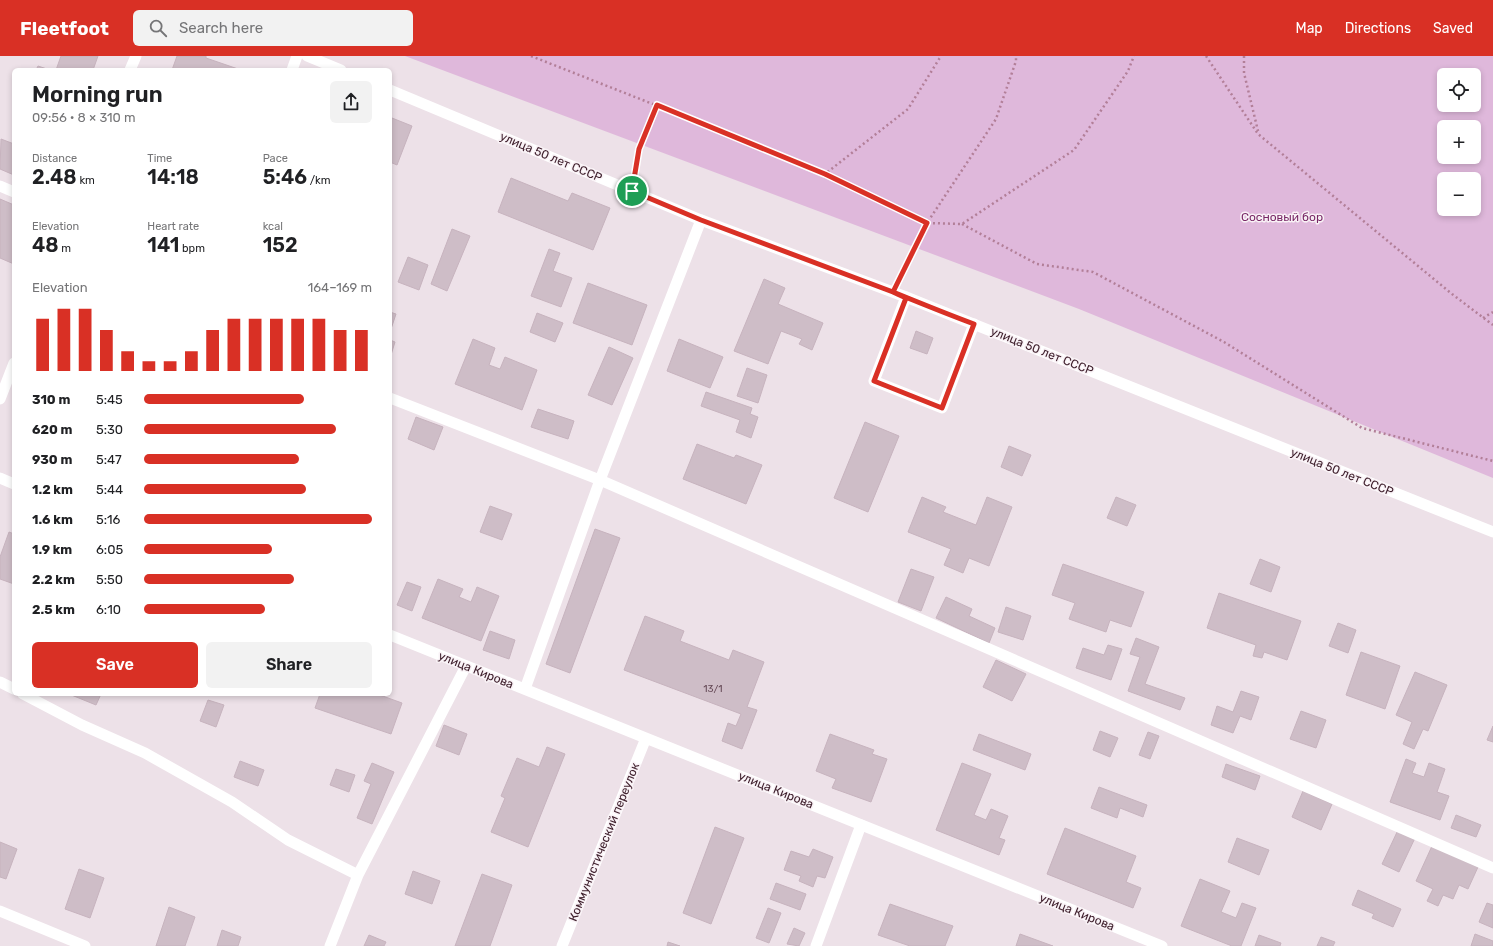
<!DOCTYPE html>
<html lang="en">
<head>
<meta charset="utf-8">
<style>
  :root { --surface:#fff; --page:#f2f2f2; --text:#202124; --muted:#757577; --accent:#d93025 }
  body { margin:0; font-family:Rubik,sans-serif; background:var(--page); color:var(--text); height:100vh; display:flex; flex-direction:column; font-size:15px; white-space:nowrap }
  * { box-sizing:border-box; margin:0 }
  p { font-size:13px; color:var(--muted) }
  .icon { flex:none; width:22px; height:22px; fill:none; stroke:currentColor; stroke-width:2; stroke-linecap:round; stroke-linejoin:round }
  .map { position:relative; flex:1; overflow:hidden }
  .sheet { position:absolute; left:12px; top:12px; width:380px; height:628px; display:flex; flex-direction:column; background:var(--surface); border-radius:6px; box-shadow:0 2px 6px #0003 }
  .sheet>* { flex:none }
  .fabs { position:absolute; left:1437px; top:12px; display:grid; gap:8px }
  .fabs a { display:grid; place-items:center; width:44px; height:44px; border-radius:6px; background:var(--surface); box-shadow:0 2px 6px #0003; font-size:20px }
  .pin { position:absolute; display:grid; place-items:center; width:34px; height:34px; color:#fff; margin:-17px; border:2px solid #fff; border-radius:50%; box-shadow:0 1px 4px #0007 }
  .round { display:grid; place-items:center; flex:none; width:42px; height:42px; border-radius:6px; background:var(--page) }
  .head { display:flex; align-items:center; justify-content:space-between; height:68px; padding:0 20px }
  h1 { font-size:22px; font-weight:600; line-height:30px }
  .figures { display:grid; grid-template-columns:repeat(3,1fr); gap:6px; height:68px; padding:4px 20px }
  .figures div { display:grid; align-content:center }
  .figures b { font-size:20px; font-weight:600 }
  .figures small { font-size:11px; font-weight:400 }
  .figures p { font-size:11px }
  .chart { height:112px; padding:8px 20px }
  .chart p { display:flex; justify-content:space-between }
  .chart svg { width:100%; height:72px; margin-top:4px; stroke:var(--accent); stroke-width:6 }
  .action { display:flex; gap:8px; margin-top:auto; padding:8px 20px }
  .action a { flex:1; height:46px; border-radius:6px; background:var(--accent); color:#fff; font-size:16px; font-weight:600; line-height:46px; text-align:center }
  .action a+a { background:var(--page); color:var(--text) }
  ul { padding:0 20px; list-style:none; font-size:13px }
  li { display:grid; grid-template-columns:64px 48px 1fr; align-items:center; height:30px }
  li i { height:10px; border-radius:5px; background:var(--accent) }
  header { display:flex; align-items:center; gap:24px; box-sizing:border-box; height:56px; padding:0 20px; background:var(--accent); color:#fff }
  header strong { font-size:19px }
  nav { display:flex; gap:22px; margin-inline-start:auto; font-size:14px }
  .search { width:280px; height:36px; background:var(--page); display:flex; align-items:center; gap:10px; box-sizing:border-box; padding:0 14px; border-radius:6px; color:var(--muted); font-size:15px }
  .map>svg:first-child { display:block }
  .green { fill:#dfb8db; fill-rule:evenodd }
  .building { fill:#cebdc7; stroke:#c7b3be }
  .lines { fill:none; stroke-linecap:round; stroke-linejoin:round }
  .path { stroke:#b27f98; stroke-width:2.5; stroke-dasharray:2 3; stroke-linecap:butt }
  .service { stroke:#fff; stroke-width:11 }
  .minor { stroke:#fff; stroke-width:11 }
  .tertiary { stroke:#fff; stroke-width:11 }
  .route-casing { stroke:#fff; stroke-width:8 }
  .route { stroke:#d93025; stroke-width:5 }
  .labels { text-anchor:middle; stroke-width:3; stroke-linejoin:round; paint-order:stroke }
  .number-label { font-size:10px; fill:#634754 }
  .street-label { font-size:12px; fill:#3f202d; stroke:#f9f2f6 }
  .park-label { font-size:12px; fill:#782766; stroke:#f9f2f6 }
</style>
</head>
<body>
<header>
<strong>Fleetfoot</strong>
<div class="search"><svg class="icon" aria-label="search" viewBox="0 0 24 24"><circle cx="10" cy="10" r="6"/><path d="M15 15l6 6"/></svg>Search here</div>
<nav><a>Map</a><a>Directions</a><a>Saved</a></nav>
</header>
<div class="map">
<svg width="1493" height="890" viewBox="0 0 1493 890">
  <rect width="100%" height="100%" fill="#ede1e8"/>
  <path class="green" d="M405 0H1493V422L1079 253ZM1444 19H1474V49H1444ZM1444 71H1474V101H1444ZM1444 123H1474V153H1444Z"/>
  <path class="building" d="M61 0H98L93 14H56Z
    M177 0H206V2L241 14H172Z
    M38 10 50 14H36Z
    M392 62 412 70 397 109 390 106V67Z
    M1 83 14 88V119L0 113Z
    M511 122 568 145 572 137 610 152 593 194 498 156Z
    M0 143 14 149V208L0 202Z
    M452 173 470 180 447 235 431 228Z
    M549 193 560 197 553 215 572 222 561 251 531 240Z
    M408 201 428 209 419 234 398 226Z
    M764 223 785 232 778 248 823 267 812 294 799 288 802 283 781 275 768 308 734 295Z
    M588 227 647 249 632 289 573 267Z
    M390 256 396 258 390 276Z
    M537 257 563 267 555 286 530 276Z
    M916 275 933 282 927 298 910 292Z
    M473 283 495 292 489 309 500 313 505 301 537 314 522 354 455 328Z
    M679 283 723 301 710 332 667 315Z
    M390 284 395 286 390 302Z
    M609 291 633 302 612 349 588 339Z
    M747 312 767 319 758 347 737 340Z
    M706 336 752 352 750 358 758 361 751 382 736 376 740 364 701 350Z
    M538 353 574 365 568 383 531 371Z
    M416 361 443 371 434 394 408 383Z
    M865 366 899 380 868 456 834 442Z
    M697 388 734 402 736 399 762 409 746 448 683 423Z
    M1009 390 1031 399 1022 420 1001 411Z
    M922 441 946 451 943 456 976 469 987 441 1012 451 989 510 969 502 963 517 944 509 951 493 908 476Z
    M1116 441 1136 449 1127 470 1107 462Z
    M490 450 512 458 502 484 480 476Z
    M595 473 620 482 570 617 546 608Z
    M9 476 14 478V528L0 523V501Z
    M1260 503 1280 511 1271 536 1250 528Z
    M1063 508 1144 536 1131 571 1110 564 1106 576 1069 563 1075 547 1052 539Z
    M911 513 934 521 921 555 898 546Z
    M438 523 463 533 459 541 471 546 477 531 499 540 481 585 422 562Z
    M407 526 421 531 412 555 397 549Z
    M1219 537 1301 565 1287 604 1264 596 1262 602 1253 600 1256 589 1207 572Z
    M946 541 972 553 969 560 995 572 989 587 936 562Z
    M1006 551 1031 560 1023 584 998 576Z
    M645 560 684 575 680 585 729 604 733 594 764 606 747 651 757 654 742 693 722 685 728 667 736 670 741 658 624 614Z
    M1338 567 1356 574 1348 597 1329 590Z
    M490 575 515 584 509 603 483 594Z
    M1136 582 1159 591 1145 628 1185 642 1180 654 1128 635 1140 601 1130 598Z
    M1108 589 1122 593 1111 624 1076 612 1083 592 1104 599Z
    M1361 596 1400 610 1385 653 1346 639Z
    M996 604 1026 618 1012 645 983 631Z
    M1415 616 1447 629 1428 675 1423 673 1414 693 1403 688 1412 666 1396 659Z
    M1241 635 1259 641 1251 664 1240 660 1233 677 1211 669 1217 650 1233 656Z
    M69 638H101L96 649Z
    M320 638H377L402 647 391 678 315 652Z
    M208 644 224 649 216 671 200 665Z
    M1301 655 1326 664 1316 692 1290 683Z
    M444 669 467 678 459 699 436 690Z
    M1493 670V686L1487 684Z
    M1100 675 1118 682 1110 701 1093 694Z
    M1148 676 1159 680 1150 703 1139 699Z
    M830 678 874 694 872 698 887 703 871 746 832 732 836 723 816 715Z
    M979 678 1031 698 1025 714 973 694Z
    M547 691 565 698 528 791 491 776 505 742 501 740 517 702 539 711Z
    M1406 703 1416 707 1412 717 1424 721 1429 707 1445 713 1437 736 1449 740 1440 764 1390 746Z
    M240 705 264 714 258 730 234 721Z
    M372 707 394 716 372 768 357 762 371 728 364 725Z
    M962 707 991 718 974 759 986 764 991 753 1008 760 999 782 1005 784 999 799 936 774Z
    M1226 708 1260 720 1255 734 1222 721Z
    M336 713 355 719 349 736 330 729Z
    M1099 731 1147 749 1143 761 1120 752 1117 762 1091 752Z
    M1303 735 1332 748 1321 774 1292 761Z
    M1456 759 1481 769 1476 781 1451 772Z
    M715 771 744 782 711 868 683 857Z
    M1065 772 1136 800 1126 826 1141 832 1133 852 1047 818Z
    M1398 774 1415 782 1399 816 1382 808Z
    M1237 782 1269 794 1259 819 1228 806Z
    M0 786 17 793 6 823 0 821Z
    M1432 790 1478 811 1468 833 1459 829 1453 843 1443 839 1438 850 1427 845 1433 833 1416 825Z
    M813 793 833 801 825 822 817 820 813 831 799 825 801 820 784 814 791 795 809 801Z
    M79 813 104 822 90 862 65 853Z
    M413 815 440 825 432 848 405 838Z
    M482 818 512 829 490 890H455Z
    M1200 823 1230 835 1221 856 1236 862 1242 847 1256 852 1241 890H1232L1181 870Z
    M776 827 806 838 800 854 770 843Z
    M1358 834 1401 853 1393 871 1372 862 1374 858 1352 849Z
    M1487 847 1493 849V872L1479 866Z
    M890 848 953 870 945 890H910L878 879Z
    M169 851 195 861 185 890H156Z
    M768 852 781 857 769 887 756 882Z
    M794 872 805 877 799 890 787 888Z
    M222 874 241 881 238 890H217Z
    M1020 878 1053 890H1016Z
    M1475 878 1493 885V890H1471Z
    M369 879 386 886 384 890H364Z
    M1259 879 1281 887 1280 890H1255Z
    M1321 881 1335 886 1333 890H1317Z
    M668 886 680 890H667Z"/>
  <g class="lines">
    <path class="path" d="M531 0 729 78 825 118 908 53 941 0
      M1206 0 1258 78 1452 238 1493 269
      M1244 0V17L1258 75
      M634 117 639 93 657 49
      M825 118 927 167 996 63 1016 5V0
      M962 168 1037 208 1093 216 1224 286 1362 372 1493 405
      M901 220 927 167 962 168 1074 94 1128 15 1134 0
      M1483 262 1493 256"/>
    <path class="service" d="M292 14 297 0
      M906 241 874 325 942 352 974 268
      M390 342 600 424 1493 812
      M0 626 14 633
      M23 638 82 669 145 697 232 746 288 784 358 819
      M330 890 358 819 466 610
      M816 890 861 769"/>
    <path class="minor" d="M130 14 136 0
      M0 130 14 136
      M0 343 14 307
      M0 422 14 428
      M390 579 1162 890
      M525 633 600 424 701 164
      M0 855 85 890
      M562 890 646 682"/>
    <path class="tertiary" d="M307 0 341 14
      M390 34 701 164 906 241 1493 476"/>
  </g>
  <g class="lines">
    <defs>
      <path id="route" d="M632 135 701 164 893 236C920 247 947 258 974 268L942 352 874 325 906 242 893 236 927 167 825 118 657 49 639 93 632 135"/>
    </defs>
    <use href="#route" class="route-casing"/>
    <use href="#route" class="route"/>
  </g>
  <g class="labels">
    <g class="number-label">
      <text x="713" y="636">13/1</text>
    </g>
    <g class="street-label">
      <text transform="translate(551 101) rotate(23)" y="4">улица 50 лет СССР</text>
      <text transform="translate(1042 295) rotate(22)" y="4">улица 50 лет СССР</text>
      <text transform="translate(1342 416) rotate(22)" y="4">улица 50 лет СССР</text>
      <text transform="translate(476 614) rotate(22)" y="4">улица Кирова</text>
      <text transform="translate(776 734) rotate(22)" y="4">улица Кирова</text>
      <text transform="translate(604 786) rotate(-68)" y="4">Коммунистический переулок</text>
      <text transform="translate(1077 856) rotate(22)" y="4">улица Кирова</text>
    </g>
    <g class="park-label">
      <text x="1282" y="165">Сосновый бор</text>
    </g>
  </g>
</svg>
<div class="fabs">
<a><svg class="icon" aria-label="locate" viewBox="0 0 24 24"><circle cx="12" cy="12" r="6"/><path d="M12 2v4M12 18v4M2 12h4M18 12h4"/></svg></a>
<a>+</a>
<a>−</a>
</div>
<div class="pin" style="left:632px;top:135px;background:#1e9e55"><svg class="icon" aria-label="arrive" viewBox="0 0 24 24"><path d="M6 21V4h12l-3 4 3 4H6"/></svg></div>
<section class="sheet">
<div class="head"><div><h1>Morning run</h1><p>09:56 · 8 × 310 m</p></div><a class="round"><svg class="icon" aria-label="share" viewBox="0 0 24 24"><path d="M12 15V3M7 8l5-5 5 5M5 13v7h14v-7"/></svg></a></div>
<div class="figures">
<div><p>Distance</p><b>2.48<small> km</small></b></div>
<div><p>Time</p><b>14:18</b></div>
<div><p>Pace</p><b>5:46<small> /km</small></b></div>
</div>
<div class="figures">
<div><p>Elevation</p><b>48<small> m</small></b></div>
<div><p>Heart rate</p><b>141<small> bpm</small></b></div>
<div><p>kcal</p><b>152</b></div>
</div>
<div class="chart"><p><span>Elevation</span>164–169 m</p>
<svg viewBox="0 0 160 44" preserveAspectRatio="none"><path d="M5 44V12M15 44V6M25 44V6M35 44V19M45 44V32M55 44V38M65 44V38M75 44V32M85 44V19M95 44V12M105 44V12M115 44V12M125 44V12M135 44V12M145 44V19M155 44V19"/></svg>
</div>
<ul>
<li><b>310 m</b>5:45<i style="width:70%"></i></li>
<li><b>620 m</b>5:30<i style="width:84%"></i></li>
<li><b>930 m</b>5:47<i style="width:68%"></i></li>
<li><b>1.2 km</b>5:44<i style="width:71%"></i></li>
<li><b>1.6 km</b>5:16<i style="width:100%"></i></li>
<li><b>1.9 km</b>6:05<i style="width:56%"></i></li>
<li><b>2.2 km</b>5:50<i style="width:66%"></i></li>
<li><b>2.5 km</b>6:10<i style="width:53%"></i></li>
</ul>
<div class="action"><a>Save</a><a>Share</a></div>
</section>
</div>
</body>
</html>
